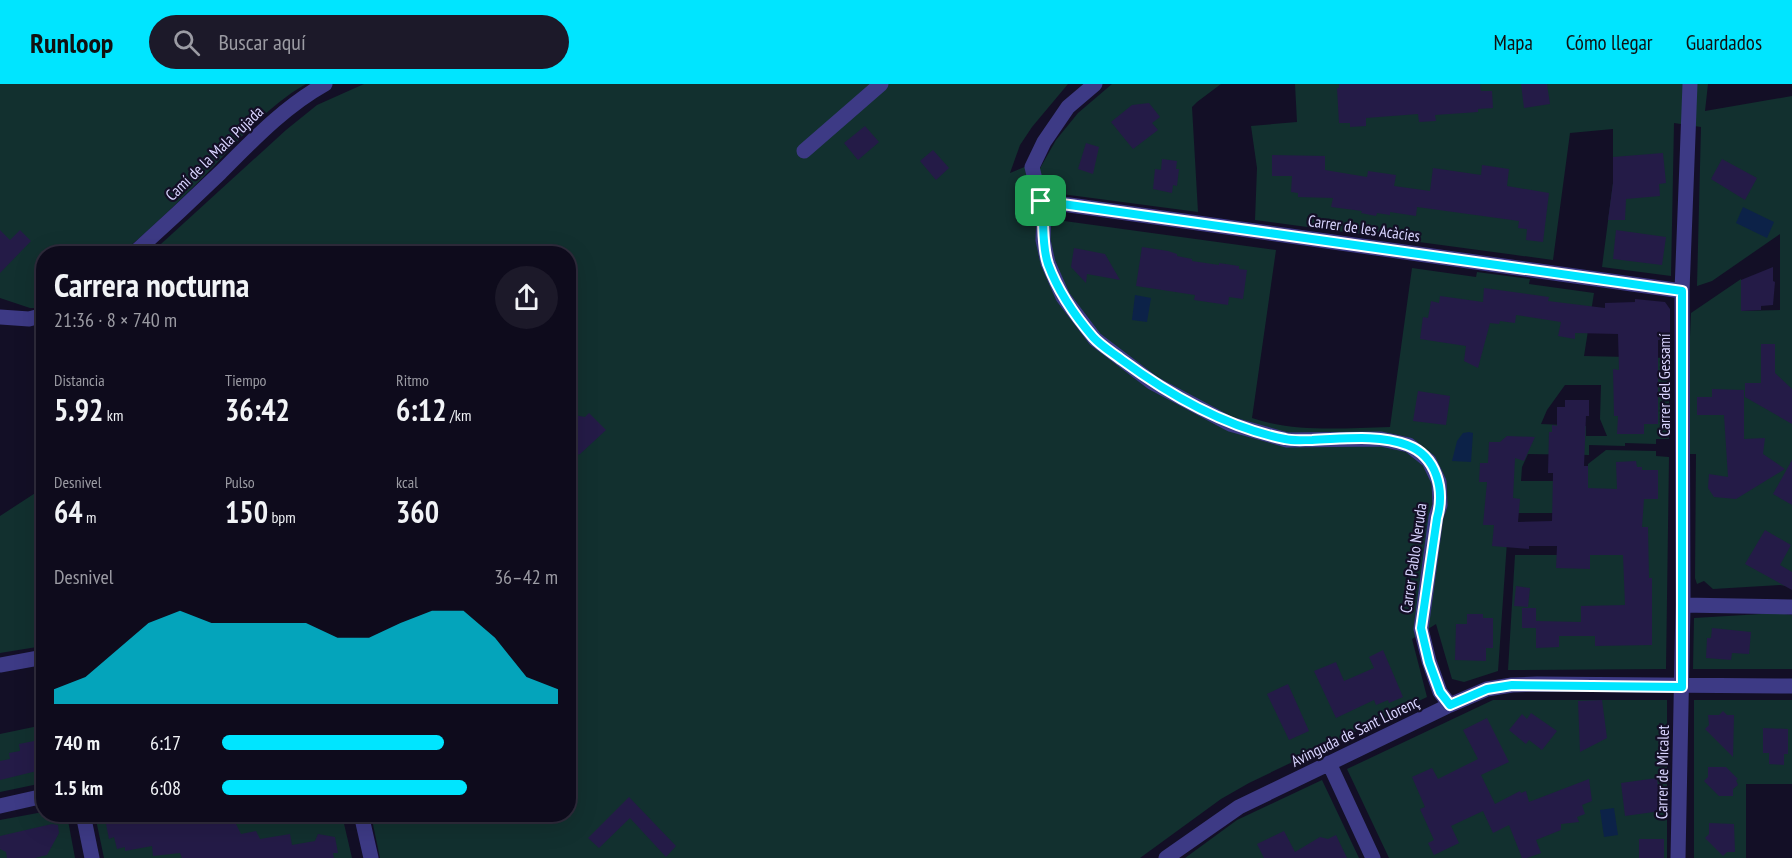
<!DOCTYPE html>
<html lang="es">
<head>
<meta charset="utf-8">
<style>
  :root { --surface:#0e0b1c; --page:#1c1929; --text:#f1f3f6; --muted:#9b9ba3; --line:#2e2b3b; --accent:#00e5ff }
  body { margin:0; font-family:"PT Sans Narrow",sans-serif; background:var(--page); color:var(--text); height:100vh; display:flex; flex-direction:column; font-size:22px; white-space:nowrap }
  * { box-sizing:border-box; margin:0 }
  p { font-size:20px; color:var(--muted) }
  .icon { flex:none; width:33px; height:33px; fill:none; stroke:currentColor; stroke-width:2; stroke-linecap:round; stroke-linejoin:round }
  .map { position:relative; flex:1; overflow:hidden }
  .drawer { position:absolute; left:36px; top:162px; width:540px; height:576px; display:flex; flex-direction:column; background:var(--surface); border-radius:24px; box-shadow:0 6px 24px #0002,0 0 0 2px var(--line) }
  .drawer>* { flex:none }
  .pin { position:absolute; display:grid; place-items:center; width:51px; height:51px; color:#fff; margin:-26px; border-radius:12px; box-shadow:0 3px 9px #0006 }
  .round { display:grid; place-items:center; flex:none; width:63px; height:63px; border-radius:32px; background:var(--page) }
  .overview { display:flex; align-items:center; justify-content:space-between; height:102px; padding:0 18px }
  h1 { font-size:33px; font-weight:700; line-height:45px }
  .stats { display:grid; grid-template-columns:repeat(3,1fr); gap:9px; height:102px; padding:6px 18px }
  .stats div { display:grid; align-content:center }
  .stats b { font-size:30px; font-weight:700 }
  .stats small { font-size:16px; font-weight:400 }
  .stats p { font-size:16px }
  .chart { height:168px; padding:12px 18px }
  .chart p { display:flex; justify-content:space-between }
  .chart svg { width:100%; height:108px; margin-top:6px; fill:var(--accent); opacity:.7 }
  ul { padding:0 18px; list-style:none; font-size:20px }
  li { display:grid; grid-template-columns:96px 72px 1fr; align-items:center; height:45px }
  li i { height:15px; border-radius:8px; background:var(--accent) }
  header { display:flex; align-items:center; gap:36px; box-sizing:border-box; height:84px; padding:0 30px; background:var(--accent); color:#111 }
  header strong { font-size:28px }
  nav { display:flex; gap:33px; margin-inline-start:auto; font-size:21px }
  .search { width:420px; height:54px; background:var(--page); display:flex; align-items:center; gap:15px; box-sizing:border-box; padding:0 21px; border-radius:33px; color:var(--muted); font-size:22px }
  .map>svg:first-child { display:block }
  .green { fill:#12302f; fill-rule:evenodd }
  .water { fill:#0c2248 }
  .building { fill:#241b47 }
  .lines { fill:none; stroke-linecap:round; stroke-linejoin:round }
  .minor { stroke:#3d3a85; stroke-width:15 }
  .route-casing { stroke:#fff; stroke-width:12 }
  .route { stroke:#00e5ff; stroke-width:8 }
  .labels { text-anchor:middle; stroke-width:4.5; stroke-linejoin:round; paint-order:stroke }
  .street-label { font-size:16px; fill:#d9d4ff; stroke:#130f26 }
</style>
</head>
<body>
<header>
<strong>Runloop</strong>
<div class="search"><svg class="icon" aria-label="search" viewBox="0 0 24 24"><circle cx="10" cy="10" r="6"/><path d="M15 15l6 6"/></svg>Buscar aquí</div>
<nav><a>Mapa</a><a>Cómo llegar</a><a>Guardados</a></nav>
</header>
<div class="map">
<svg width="1792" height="774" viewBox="0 0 1792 774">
  <rect width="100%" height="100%" fill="#130f26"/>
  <path class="green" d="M0 0H306C269 21 242 53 213 83 184 113 154 142 122 169L44 170 43 224H30L0 214Z
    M364 0H1068L1032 43 1020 61 1010 89 1027 82 1033 120 1039 138 1050 141 1057 136 1276 166 1252 334C1296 349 1344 344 1390 343L1412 184 1476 193 1477 188 1530 195 1529 200 1594 209 1584 272 1670 274 1669 326 1658 327 1669 328V355H1656V360L1625 359V362L1589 361V371L1528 370 1522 383 1521 397H1588V380L1606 366 1656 367V372L1669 373 1666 585 1508 586 1515 471H1590V429H1509L1498 587 1464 598 1452 595 1436 540 1412 555 1427 613 1249 699 1221 715 1140 774H380L371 731 568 730V170H150L286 46 317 21ZM1565 301H1601L1600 335 1607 352H1586V342L1541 340 1547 326Z
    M1112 0H1221L1197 18 1192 23 1198 128 1054 109 1043 100 1039 86 1056 56 1078 29Z
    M1295 0H1708L1705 27 1792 12V503L1780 501 1713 505 1704 497 1697 500 1695 494 1696 370H1685L1691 229 1741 195 1742 227 1780 226V150L1712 197 1697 202 1701 43 1674 39 1671 192 1602 183 1613 99V45L1570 49 1553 176 1255 136 1257 84 1251 42 1297 38Z
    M43 404V562L0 569V432Z
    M1778 529 1792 531V585H1693L1694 534Z
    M1493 616H1667V774H1389L1347 685Z
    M1694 616H1792V700H1746V774H1694Z
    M43 641V699L0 708V650Z
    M1322 696 1359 774H1185L1237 736Z
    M43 728 44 730 67 731 75 774H0V736Z
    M95 731H342L352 774H104Z"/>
  <path class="water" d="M1743 123 1774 138 1767 154 1736 139Z
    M1135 211 1151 214 1147 238 1132 236Z
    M1469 348 1473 349 1471 378 1452 377 1457 357 1463 349Z
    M1614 724 1618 751 1604 753 1600 726Z"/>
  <path class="building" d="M1339 0H1480L1481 7H1492L1493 24 1478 25V28L1435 31 1436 37 1419 38 1418 30 1366 34V42L1350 43V39H1339L1337 4H1339Z
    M1521 0H1547L1550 20 1524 24Z
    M1149 19 1160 33 1152 39 1158 46 1133 65 1111 38 1132 21Z
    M865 42 879 58 858 76 844 59Z
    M1086 59 1099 63 1093 90 1078 85Z
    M933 66 949 84 936 96 920 77Z
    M1663 69 1666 99 1659 100 1660 112 1626 115 1625 136H1608L1613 99V73Z
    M1272 71 1325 72V86L1367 93 1368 87 1396 91 1394 102 1430 107 1433 84 1481 91 1482 81 1509 85 1507 102 1549 109 1543 158 1526 156 1527 145 1518 144 1519 137 1417 123 1416 132 1390 128V131L1377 129 1376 132 1361 129 1362 127 1331 123 1333 114 1298 113V109L1291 108 1292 92H1272Z
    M1162 75 1177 77 1176 85H1179L1177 102 1173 101 1172 109 1153 105 1155 85 1161 86Z
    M1722 75 1757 94 1745 116 1711 95Z
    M0 146 10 156 20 146 31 157 0 189Z
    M1616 146 1666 153 1662 181 1613 175Z
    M1142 163 1168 167 1177 170V172L1192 175V177L1219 181V179L1239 182V185L1247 186 1243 215 1229 213 1228 221 1194 216 1195 211 1136 202Z
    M1074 164 1105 170 1120 196 1087 190 1086 199 1071 183Z
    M1773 183V197L1775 198 1773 221 1761 222V226L1741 227V196Z
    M1484 204 1549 213 1548 217 1605 224V219L1635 218V215L1665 218 1670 225V256H1658V340H1644V350H1617L1618 332H1614L1613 285 1619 286 1618 250 1575 249V255L1558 252 1561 238 1516 231 1515 239 1500 237 1499 240 1490 239 1478 284 1464 277 1466 262 1420 255 1423 233 1428 234 1431 217 1439 219 1440 212 1483 218Z
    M1761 260H1775V289L1792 305V340L1745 313V299H1761Z
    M1712 305 1744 306V355L1765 354 1763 370 1785 385 1736 415 1714 413 1708 404 1709 390 1728 393 1724 331H1697V313H1712Z
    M1418 307 1450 312 1446 341 1413 337Z
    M1565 316H1589V332H1586L1584 382H1588V404L1617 405 1616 378 1636 377 1637 383H1642V386H1658V415H1644L1642 443H1648L1649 494H1652V561L1595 562V552H1559V563L1536 564V537L1581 538V522L1625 521 1623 471H1590V485L1556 484 1557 462H1529V465L1492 462 1494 441H1483L1487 398H1479L1480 379H1488L1489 358H1500L1507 352 1535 353 1524 377 1515 374 1513 414 1520 415 1518 438 1552 437 1553 389H1548L1549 348H1552V341L1557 342V323H1565Z
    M589 329 606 346 580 370 568 374V330L585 333Z
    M1792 376V421L1773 410Z
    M1765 446 1791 461 1780 481 1792 488V506L1745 480Z
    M1516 502 1530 504 1528 523 1514 522Z
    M1522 524H1536V544H1522Z
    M1467 530H1483V534H1493V564H1486V577L1455 576 1456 540H1467Z
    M1712 544 1751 548 1749 570 1732 569 1731 576 1706 574 1707 554H1711Z
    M1383 566 1403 613 1389 619 1388 616 1376 621 1374 616 1336 634 1314 587 1336 578 1344 597 1374 584 1369 573Z
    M1288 600 1309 647 1289 656 1267 610Z
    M1602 616 1607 654 1580 668 1578 617Z
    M1723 627 1727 631H1734L1733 673 1705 645 1709 641 1708 631H1719Z
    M1531 629 1557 647 1542 666 1529 656 1526 660 1509 646 1522 630 1527 635Z
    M1487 634 1509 678 1481 691 1495 720 1520 707 1521 709 1526 707 1529 718 1589 695 1592 717 1582 721 1585 730 1577 733 1579 738 1561 740V746L1536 756 1541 769 1527 774H1522L1509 741 1493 749 1483 727 1451 742 1459 759 1434 771 1428 759 1434 756 1420 725 1425 723 1412 693 1432 684 1438 695 1478 675 1463 646Z
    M1763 644 1788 645V670H1784V681L1769 680V669H1763Z
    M39 656 43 678 41 686 0 696V677L10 675 9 669 20 667 19 660Z
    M1708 683H1726L1738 695 1736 696 1738 701 1733 705V712H1719L1704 697 1708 693Z
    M1657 694 1661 727 1625 732 1621 699Z
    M629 713 676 762 666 773 630 734 599 764 588 754Z
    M104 730H231L241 750 256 747 260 755 290 750 292 761 315 757 318 750 335 753 338 769H333L334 774H182L180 769 153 772 152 762 125 767V763L117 765 114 753 109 755Z
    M1709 739 1734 740 1735 768H1727L1723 772 1705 754 1709 750Z
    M52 740 58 741 59 749 47 771 35 774H7L6 768 0 765V752Z
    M1284 747 1295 768 1320 753 1328 755 1336 751 1347 774H1264L1257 760Z
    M1639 755H1664V774H1639Z"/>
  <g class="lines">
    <path class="minor" d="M1095 0 1068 23 1044 58 1032 83 1044 132 1043 156 1048 179 1063 213 1095 255 1153 299 1230 340 1287 356 1381 355 1409 361 1429 377 1439 398 1440 421 1436 433 1421 545 1429 577 1440 608 1450 621
      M804 67 881 0
      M1041 117 1682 207
      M133 170C163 143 192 116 220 89 253 56 284 23 325 0
      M0 233 29 235 44 231
      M1683 521 1792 523
      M0 581 44 573
      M1329 679 1373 774
      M0 722 44 712
      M83 730 92 774
      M361 730 371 774
      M1166 774 1239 723 1450 621 1487 605 1512 601 1537 600 1792 602
      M1678 774 1683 521 1682 207 1690 0"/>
  </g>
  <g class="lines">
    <defs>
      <path id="route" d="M1041 117 1682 207V603L1512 601 1487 605 1450 621 1440 608 1429 578 1421 544 1437 434C1445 406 1437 372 1407 361 1378 350 1343 355 1312 356 1303 356 1293 357 1285 355 1225 343 1171 312 1122 276 1113 269 1101 262 1093 253 1075 232 1058 207 1048 180 1041 159 1045 138 1041 117Z"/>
    </defs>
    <use href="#route" class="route-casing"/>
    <use href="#route" class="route"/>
  </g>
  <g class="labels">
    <g class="street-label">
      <text transform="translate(214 69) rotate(-44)" y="6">Camí de la Mala Pujada</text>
      <text transform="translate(1364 144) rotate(8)" y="6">Carrer de les Acàcies</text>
      <text transform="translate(1664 301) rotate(-90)" y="6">Carrer del Gessamí</text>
      <text transform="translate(1413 474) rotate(-82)" y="6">Carrer Pablo Neruda</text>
      <text transform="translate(1355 647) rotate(-26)" y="6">Avinguda de Sant Llorenç</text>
      <text transform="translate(1662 688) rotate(-89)" y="6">Carrer de Micalet</text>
    </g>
  </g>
</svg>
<div class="pin" style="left:1041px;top:117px;background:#1e9e55"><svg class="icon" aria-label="arrive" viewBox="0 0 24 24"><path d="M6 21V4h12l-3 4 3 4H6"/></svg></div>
<section class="drawer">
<div class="overview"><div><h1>Carrera nocturna</h1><p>21:36 · 8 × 740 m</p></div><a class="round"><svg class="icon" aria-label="share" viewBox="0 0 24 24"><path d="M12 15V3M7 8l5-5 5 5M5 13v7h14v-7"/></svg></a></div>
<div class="stats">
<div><p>Distancia</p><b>5.92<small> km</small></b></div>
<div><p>Tiempo</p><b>36:42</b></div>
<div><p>Ritmo</p><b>6:12<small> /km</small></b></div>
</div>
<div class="stats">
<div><p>Desnivel</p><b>64<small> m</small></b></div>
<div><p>Pulso</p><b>150<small> bpm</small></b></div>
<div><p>kcal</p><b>360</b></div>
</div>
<div class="chart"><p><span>Desnivel</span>36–42 m</p>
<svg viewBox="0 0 160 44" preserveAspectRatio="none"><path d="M0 44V38L10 33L20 22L30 11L40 6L50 11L60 11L70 11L80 11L90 17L100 17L110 11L120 6L130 6L140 17L150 33L160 38V44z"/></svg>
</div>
<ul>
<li><b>740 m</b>6:17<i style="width:66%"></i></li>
<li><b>1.5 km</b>6:08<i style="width:73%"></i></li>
</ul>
</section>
</div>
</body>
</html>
